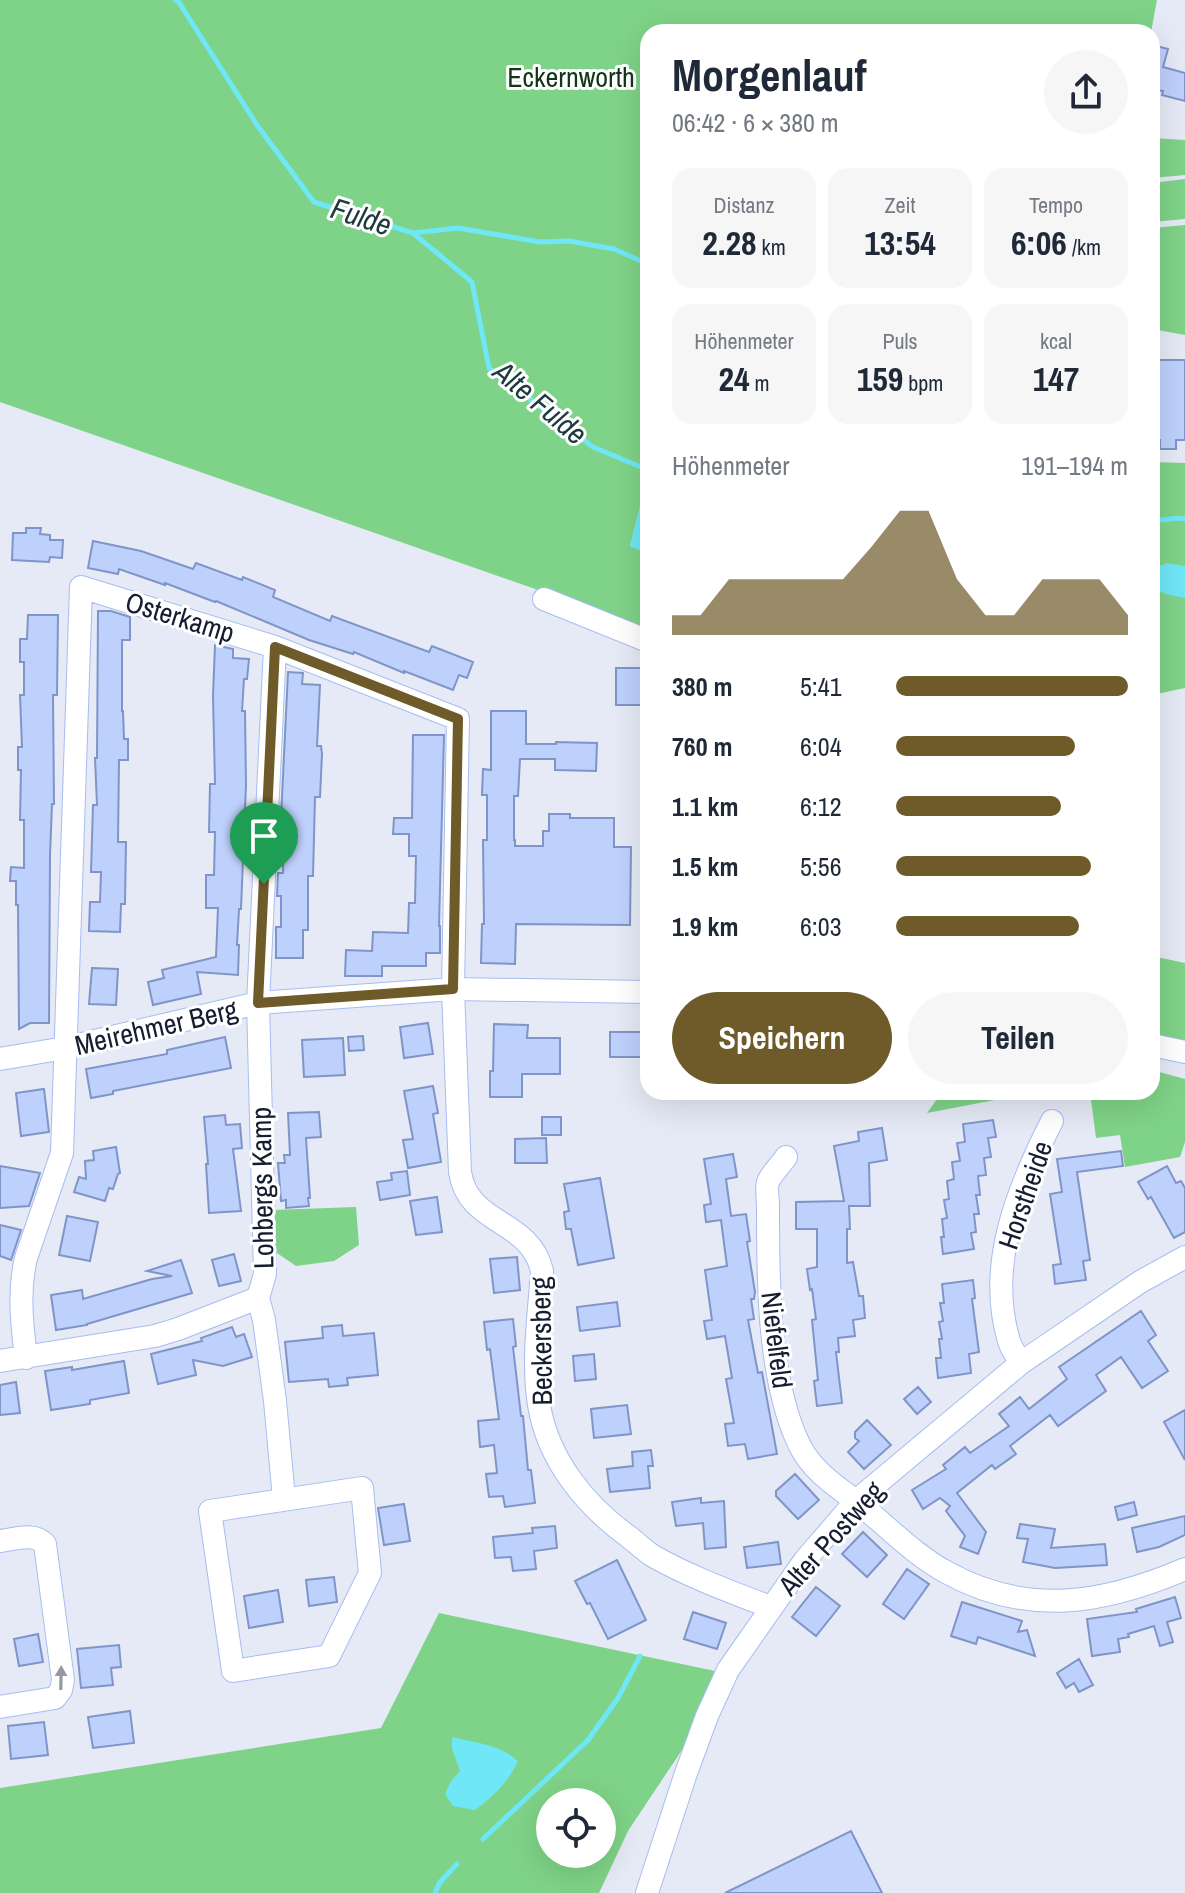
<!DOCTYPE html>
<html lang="de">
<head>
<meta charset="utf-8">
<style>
  :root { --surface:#fff; --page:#f6f6f7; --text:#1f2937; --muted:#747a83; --accent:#6f5a29 }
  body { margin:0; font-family:"Archivo Narrow",sans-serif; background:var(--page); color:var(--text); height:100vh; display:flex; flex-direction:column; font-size:30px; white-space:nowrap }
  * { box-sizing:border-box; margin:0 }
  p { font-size:26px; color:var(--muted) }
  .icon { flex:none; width:44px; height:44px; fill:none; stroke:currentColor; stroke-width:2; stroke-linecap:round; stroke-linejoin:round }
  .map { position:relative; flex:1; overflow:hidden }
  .drawer { position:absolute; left:640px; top:24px; width:520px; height:1076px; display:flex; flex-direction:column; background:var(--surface); border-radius:24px; box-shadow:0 8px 32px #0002 }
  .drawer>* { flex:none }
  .tools { position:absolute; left:536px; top:1788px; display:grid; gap:16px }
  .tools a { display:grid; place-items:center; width:80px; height:80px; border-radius:50%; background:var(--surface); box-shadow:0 8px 32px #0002; font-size:40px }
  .pin { position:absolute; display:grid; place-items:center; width:68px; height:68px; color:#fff; margin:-82px -34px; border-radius:50% 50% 50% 0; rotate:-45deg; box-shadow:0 0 8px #0007 }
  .pin .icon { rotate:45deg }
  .round { display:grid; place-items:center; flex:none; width:84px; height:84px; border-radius:42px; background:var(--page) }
  .overview { display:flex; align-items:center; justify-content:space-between; height:136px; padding:0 32px }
  h1 { font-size:44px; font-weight:700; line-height:60px }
  .figures { display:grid; grid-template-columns:repeat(3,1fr); gap:12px; height:136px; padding:8px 32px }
  .figures div { display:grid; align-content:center; border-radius:20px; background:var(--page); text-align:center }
  .figures b { font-size:34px; font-weight:700 }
  .figures small { font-size:22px; font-weight:400 }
  .figures p { font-size:22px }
  .chart { height:224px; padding:16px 32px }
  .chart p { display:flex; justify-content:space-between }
  .chart svg { width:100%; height:144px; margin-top:8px; fill:var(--accent); opacity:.7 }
  .primary-button { display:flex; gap:16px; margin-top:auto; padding:16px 32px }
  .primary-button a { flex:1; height:92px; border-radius:48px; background:var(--accent); color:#fff; font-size:32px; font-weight:700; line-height:92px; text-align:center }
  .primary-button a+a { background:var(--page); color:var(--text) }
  ul { padding:0 32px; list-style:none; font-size:26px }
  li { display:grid; grid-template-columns:128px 96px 1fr; align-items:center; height:60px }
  li i { height:20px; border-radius:10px; background:var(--accent) }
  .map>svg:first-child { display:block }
  .green { fill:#7fd388; fill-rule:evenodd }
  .water { fill:#6fe7f7 }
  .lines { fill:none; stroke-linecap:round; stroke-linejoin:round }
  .stream { stroke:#6fe7f7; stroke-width:5 }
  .building { fill:#bed1fc; stroke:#7f95c8; stroke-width:2 }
  .street-casing { stroke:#a6bdf2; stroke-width:24 }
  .street { stroke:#fff; stroke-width:22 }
  .oneway { fill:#9699a2 }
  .route-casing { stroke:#fff; stroke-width:16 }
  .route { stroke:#6f5a29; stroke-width:10 }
  .labels { text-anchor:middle; stroke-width:6; stroke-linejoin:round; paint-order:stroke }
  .park-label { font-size:28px; fill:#123617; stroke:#fff }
  .street-label { font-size:28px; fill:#151d31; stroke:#fff }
  .water-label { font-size:30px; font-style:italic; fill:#1e393d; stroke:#fff }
</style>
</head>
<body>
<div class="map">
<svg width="1185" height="1893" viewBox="0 0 1185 1893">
  <rect width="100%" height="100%" fill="#e5eaf6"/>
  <path class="green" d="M0 0H1157L1151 32H648V476L630 546 648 553V634L564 599 0 402Z
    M1152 138 1185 140V175L1152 178Z
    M1185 179V219L1152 222V183Z
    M1185 225V335L1152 329V228Z
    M1152 462 1185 463V688L1152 695Z
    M1152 956 1185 963V1042L1152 1035Z
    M1152 1070 1185 1079V1142L1180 1157 1125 1167 1120 1135 1096 1138 1090 1092H1152Z
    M942 1092H1089L1027 1100 1026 1094 927 1113Z
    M356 1207 359 1245 334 1261 296 1266 274 1251 272 1210Z
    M439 1613 715 1671 697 1724 680 1753 628 1831 599 1893H0V1788L381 1728ZM550 1802H602V1854H550Z"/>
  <path class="water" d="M648 476V553L630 546Z
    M1167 563 1185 566V598C1164 594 1152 594 1152 569Z
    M452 1737C476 1743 499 1744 518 1761 509 1781 492 1798 475 1810L453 1806 445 1794 451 1781 460 1771 452 1748Z"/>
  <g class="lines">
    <path class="stream" d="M175 0 178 1 257 125 314 202 413 233 458 228 540 242 569 241 614 249 648 264
      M413 233 472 282 489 368 593 447 648 470
      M1152 521 1179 518 1185 519
      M483 1839 588 1740 618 1698 640 1656
      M435 1893 440 1882 457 1864"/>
  </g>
  <path class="building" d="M1152 45 1168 49 1163 67 1185 73V101L1162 95 1163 91 1152 90Z
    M1157 360H1185V440H1176V449H1160V440H1152V377H1157Z
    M26 528H41L40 534 50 535V540H63L62 558 50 557 49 562 12 560 13 533H26Z
    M93 541 141 551 193 569 196 563 242 580 243 577 275 590 273 597 330 621 332 616 429 652 432 646 473 662 467 678 459 675 453 690 404 671V673L354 652 353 654 309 640 216 601 215 602 165 583V585L119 569 118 574 88 568Z
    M98 611H111L130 617V640H122V711H123L124 739H128V760H119L118 842H126L125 904H121L120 932 89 931 90 902H100L101 872H91L93 805H97L95 758H97Z
    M28 615H58L57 695H53L54 804H52L50 856 49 1023H30L19 1029 18 905H16V881H10L11 867 24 868V820H20L21 770H18V747H22L20 695H24V662H20V639H27Z
    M215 645 233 649V658L249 659 247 679H244L242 711H245L246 785 241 909H239L237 945H239L238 975 197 972 201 994 153 1005 148 982 164 978 162 970 216 957 218 908H206V875H214L215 832H209L210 784H215L213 696Z
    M616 668H642V705H616Z
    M288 672 303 673 302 684 320 685 317 746H321L322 754 320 797H315L313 876H308V930H303V958H276V927H281V896H277L278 873H283L284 818H281Z
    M491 711H526V744H556V742L597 743 596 771 555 770V759H520L518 796H514V840H515V846H543V831H549V814H570V818H614V847H631L630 925 516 924 515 964 481 963 482 924H484L483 840H487V795H482L483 769 491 770Z
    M413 735H444L439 926H440V953H426V966H382V976H345L346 950 372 951 373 932 408 933 409 903H415L416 856H409V834H393L394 818H412Z
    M92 968 118 969 116 1005 89 1004Z
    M428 1023 433 1054 404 1058 400 1027Z
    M494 1024 528 1025 527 1038H560V1074H522V1097H490V1071H493Z
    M610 1032H643V1057H610Z
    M363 1036 364 1050 349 1051 348 1037Z
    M225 1037 231 1068 113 1091V1094L91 1098 86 1069 167 1054V1050Z
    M343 1038 345 1075 304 1077 302 1040Z
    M433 1086 438 1113 433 1114 441 1162 408 1168 403 1140 413 1139 404 1091Z
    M44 1089 49 1132 21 1136 16 1093Z
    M319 1112 321 1137 306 1138 310 1198H308L309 1206 286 1208V1200L281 1201 278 1163H285L284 1155H290L288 1113Z
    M225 1115 226 1125 240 1124 242 1148 233 1149 241 1211 209 1213 206 1164H208L204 1117Z
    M542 1117H561V1135H542Z
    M993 1120 996 1137 988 1138 991 1157 984 1158 986 1175 978 1176 980 1195H976L979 1214H974L976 1232 971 1233 974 1249 943 1254 941 1237H944L942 1219 947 1218 944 1200 949 1199 947 1181 954 1179 952 1162 960 1161 957 1143 965 1142 963 1124Z
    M882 1128 887 1160 869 1163 870 1206H849L850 1229H847V1263L853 1262 859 1296H863L865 1318 853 1320 855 1336 838 1338 839 1352H836L842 1403 817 1406 814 1381 818 1380 812 1320 816 1319 812 1289 810 1290 807 1269 817 1267V1229H796V1202L844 1201 834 1146 859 1141 858 1132Z
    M546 1138 547 1163H515V1139Z
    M116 1147 120 1173 118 1174 113 1189 109 1188 105 1201 74 1192 79 1177 86 1179 85 1161 94 1160 93 1151Z
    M1121 1151 1123 1166 1077 1172 1090 1260 1083 1261 1086 1280 1055 1284 1053 1265 1061 1264 1050 1194 1062 1192 1057 1159Z
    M733 1154 737 1177 726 1179 731 1216 746 1214 750 1241 747 1242 755 1292 754 1299H751L754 1319 748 1320 758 1373 762 1372 777 1454 748 1459 745 1444 728 1446 725 1424 734 1423 726 1379 732 1378 725 1336 707 1339 704 1321 712 1320 705 1270 727 1266 721 1220 706 1222 704 1205 711 1204 704 1159Z
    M0 1166 40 1173 29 1206 0 1208Z
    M1167 1166 1176 1183 1181 1181 1185 1188V1232L1174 1238 1151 1197 1148 1199 1138 1182Z
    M407 1171 410 1195 380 1200 377 1182 392 1180 391 1173Z
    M600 1178 614 1258 578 1265 571 1229H566L564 1212 569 1211 564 1184Z
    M437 1197 442 1232 416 1235 410 1201Z
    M67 1216 98 1222 90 1261 59 1255Z
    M0 1225 21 1230 11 1260 0 1256Z
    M234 1254 241 1281 219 1286 212 1260Z
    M517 1257 520 1290 494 1293 490 1259Z
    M181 1260 192 1293 87 1324V1325L56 1330 51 1295 82 1290 83 1299 152 1279 172 1276 147 1271Z
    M973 1280 975 1298 972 1299 979 1352 969 1354 971 1373 938 1378 936 1358H941L939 1339H942L939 1322 943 1321 940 1303H944L942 1284Z
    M617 1302 620 1326 580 1331 577 1307Z
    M1141 1311 1156 1335 1148 1341 1168 1371 1142 1388 1121 1357 1096 1375 1106 1391 1058 1426 1050 1415 1010 1446 1016 1454 995 1469 992 1465 957 1493 986 1532 978 1554 960 1547 965 1536 946 1511 950 1506 940 1498 923 1509 912 1490 946 1469 943 1465 965 1447 970 1453 1009 1426 999 1414 1020 1397 1029 1409 1067 1379 1059 1367Z
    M513 1319 516 1346 513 1347 521 1416H523L528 1470H531L535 1503 505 1507 503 1496 489 1497 486 1474 497 1473 494 1445 480 1447 478 1421 499 1419 490 1349 487 1350 484 1322Z
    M342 1325 343 1336 374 1333 378 1375 347 1378 348 1385 329 1387 328 1379 289 1382 285 1342 323 1338 322 1327Z
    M232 1327 236 1337 244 1334 252 1357 223 1366 193 1360 196 1375 158 1384 151 1354 202 1341 201 1338Z
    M594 1354 596 1379 575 1381 573 1356Z
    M124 1361 129 1393 90 1400V1404L51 1410 45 1371 72 1367V1370Z
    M16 1382 20 1413 0 1415V1385Z
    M918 1387 931 1402 917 1414 904 1399Z
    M627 1405 631 1434 594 1438 591 1409Z
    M1185 1410V1460L1164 1422Z
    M867 1420 891 1445 864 1469 848 1452 859 1441 855 1438V1432Z
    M651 1450 653 1466H648L650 1488 610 1492 607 1469 633 1466 632 1452Z
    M795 1474 819 1500 798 1519 776 1496V1491Z
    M701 1498V1503L724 1501 726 1547 705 1549 703 1523 676 1526 672 1502Z
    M1134 1502 1137 1515 1118 1520 1115 1507Z
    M404 1504 410 1541 384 1545 378 1508Z
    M1185 1516V1535L1159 1547 1137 1552 1132 1528Z
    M1020 1524 1055 1529 1051 1548 1105 1544 1107 1565 1055 1568 1023 1562 1028 1539 1017 1538Z
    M555 1526 557 1548 534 1551 536 1569 513 1571 511 1557 495 1558 493 1537 533 1533 532 1528Z
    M863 1532 887 1555 867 1577 842 1554Z
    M778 1542 781 1564 747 1568 744 1547Z
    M617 1560 646 1620 608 1639 590 1603 587 1604 575 1581Z
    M907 1569 929 1584 904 1619 883 1604Z
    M334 1577 337 1602 309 1606 306 1580Z
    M816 1587 840 1606 816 1636 792 1617Z
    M278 1590 283 1622 249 1628 244 1596Z
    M1175 1597 1181 1618 1167 1622 1173 1642 1160 1646 1154 1626 1128 1634 1129 1637 1118 1639 1120 1652 1092 1656 1087 1619 1137 1612 1136 1609Z
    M962 1602 1022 1621 1018 1632 1027 1630 1035 1656 978 1637 976 1644 951 1636Z
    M693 1612 726 1623 717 1649 684 1639Z
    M38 1634 43 1662 19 1666 14 1639Z
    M119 1645 121 1667 111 1668 113 1685 81 1688 77 1649Z
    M1079 1659 1093 1685 1079 1692 1074 1683 1066 1688 1057 1673Z
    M130 1711 134 1743 93 1748 88 1717Z
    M44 1722 48 1755 11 1759 8 1726Z
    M851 1831 882 1893H725Z"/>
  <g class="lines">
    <defs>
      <path id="street" d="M544 599 648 641
        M1152 1045 1185 1052
        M0 1059 65 1048 258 1003 453 989 648 992
        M786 1157C781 1165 771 1174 768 1182 766 1188 768 1199 768 1206 768 1230 768 1255 769 1279 770 1329 777 1401 800 1446 815 1476 844 1490 869 1512 894 1533 917 1556 946 1572 1027 1617 1103 1604 1185 1569
        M258 1298 265 1274 258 1003 275 647
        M258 1298 264 1320 275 1401 284 1499
        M26 1358C22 1324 18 1292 26 1258L62 1153 81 587 275 647 458 719 453 989 460 1172C468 1226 530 1218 542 1271 539 1315 532 1361 539 1405 548 1460 585 1505 629 1537 637 1543 645 1551 653 1556 690 1577 731 1592 770 1607
        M0 1361 155 1336 178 1329 258 1298
        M1021 1363C1017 1356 1011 1349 1009 1341 986 1265 1018 1188 1052 1121
        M362 1488 370 1573 329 1656 233 1671 210 1511Z
        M0 1541C15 1539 34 1532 45 1544L63 1680 61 1690 55 1698 0 1707
        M647 1893 685 1776 707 1716 728 1670 805 1560 856 1501 1021 1363 1140 1282 1185 1257"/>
    </defs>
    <use href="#street" class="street-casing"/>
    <use href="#street" class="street"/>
  </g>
  <defs><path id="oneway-solid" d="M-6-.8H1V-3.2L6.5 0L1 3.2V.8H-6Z" transform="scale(2)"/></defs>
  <use class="oneway" href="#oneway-solid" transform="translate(61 1678) rotate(-89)"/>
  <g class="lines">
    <defs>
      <path id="route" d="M275 647 458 719 453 989 258 1003Z"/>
    </defs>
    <use href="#route" class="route-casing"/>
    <use href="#route" class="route"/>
  </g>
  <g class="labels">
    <g class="park-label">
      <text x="571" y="87">Eckernworth</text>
    </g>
    <g class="street-label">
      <text transform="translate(180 617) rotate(17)" y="10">Osterkamp</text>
      <text transform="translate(156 1027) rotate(-13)" y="10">Meirehmer Berg</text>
      <text transform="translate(262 1188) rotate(-91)" y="10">Lohbergs Kamp</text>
      <text transform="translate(1025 1195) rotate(-71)" y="10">Horstheide</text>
      <text transform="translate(777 1340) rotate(83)" y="10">Niefelfeld</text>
      <text transform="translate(541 1341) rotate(-91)" y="10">Beckersberg</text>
      <text transform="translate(831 1538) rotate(-48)" y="10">Alter Postweg</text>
    </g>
    <g class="water-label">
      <text transform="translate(361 217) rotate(18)" y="10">Fulde</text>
      <text transform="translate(540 403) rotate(40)" y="10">Alte Fulde</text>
    </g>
  </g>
</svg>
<div class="tools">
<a><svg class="icon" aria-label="locate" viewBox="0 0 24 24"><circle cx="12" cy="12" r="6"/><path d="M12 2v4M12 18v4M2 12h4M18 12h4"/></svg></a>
</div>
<div class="pin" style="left:264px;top:884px;background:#1e9e55"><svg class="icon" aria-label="arrive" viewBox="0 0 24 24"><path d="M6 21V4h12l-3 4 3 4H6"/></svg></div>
<section class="drawer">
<div class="overview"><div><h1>Morgenlauf</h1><p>06:42 · 6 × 380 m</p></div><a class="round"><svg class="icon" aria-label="share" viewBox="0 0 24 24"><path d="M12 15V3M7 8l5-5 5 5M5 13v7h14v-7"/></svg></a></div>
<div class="figures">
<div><p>Distanz</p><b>2.28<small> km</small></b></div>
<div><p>Zeit</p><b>13:54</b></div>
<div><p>Tempo</p><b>6:06<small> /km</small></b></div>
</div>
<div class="figures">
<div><p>Höhenmeter</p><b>24<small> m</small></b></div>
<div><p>Puls</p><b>159<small> bpm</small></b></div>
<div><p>kcal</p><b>147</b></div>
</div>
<div class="chart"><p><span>Höhenmeter</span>191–194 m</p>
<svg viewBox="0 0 160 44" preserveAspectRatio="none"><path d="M0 44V38L10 38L20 27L30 27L40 27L50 27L60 27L70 17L80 6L90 6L100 27L110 38L120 38L130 27L140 27L150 27L160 38V44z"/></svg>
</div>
<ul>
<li><b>380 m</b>5:41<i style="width:100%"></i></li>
<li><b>760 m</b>6:04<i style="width:77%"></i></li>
<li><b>1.1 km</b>6:12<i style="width:71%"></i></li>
<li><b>1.5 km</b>5:56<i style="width:84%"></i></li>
<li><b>1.9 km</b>6:03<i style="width:79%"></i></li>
</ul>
<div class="primary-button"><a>Speichern</a><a>Teilen</a></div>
</section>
</div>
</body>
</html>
